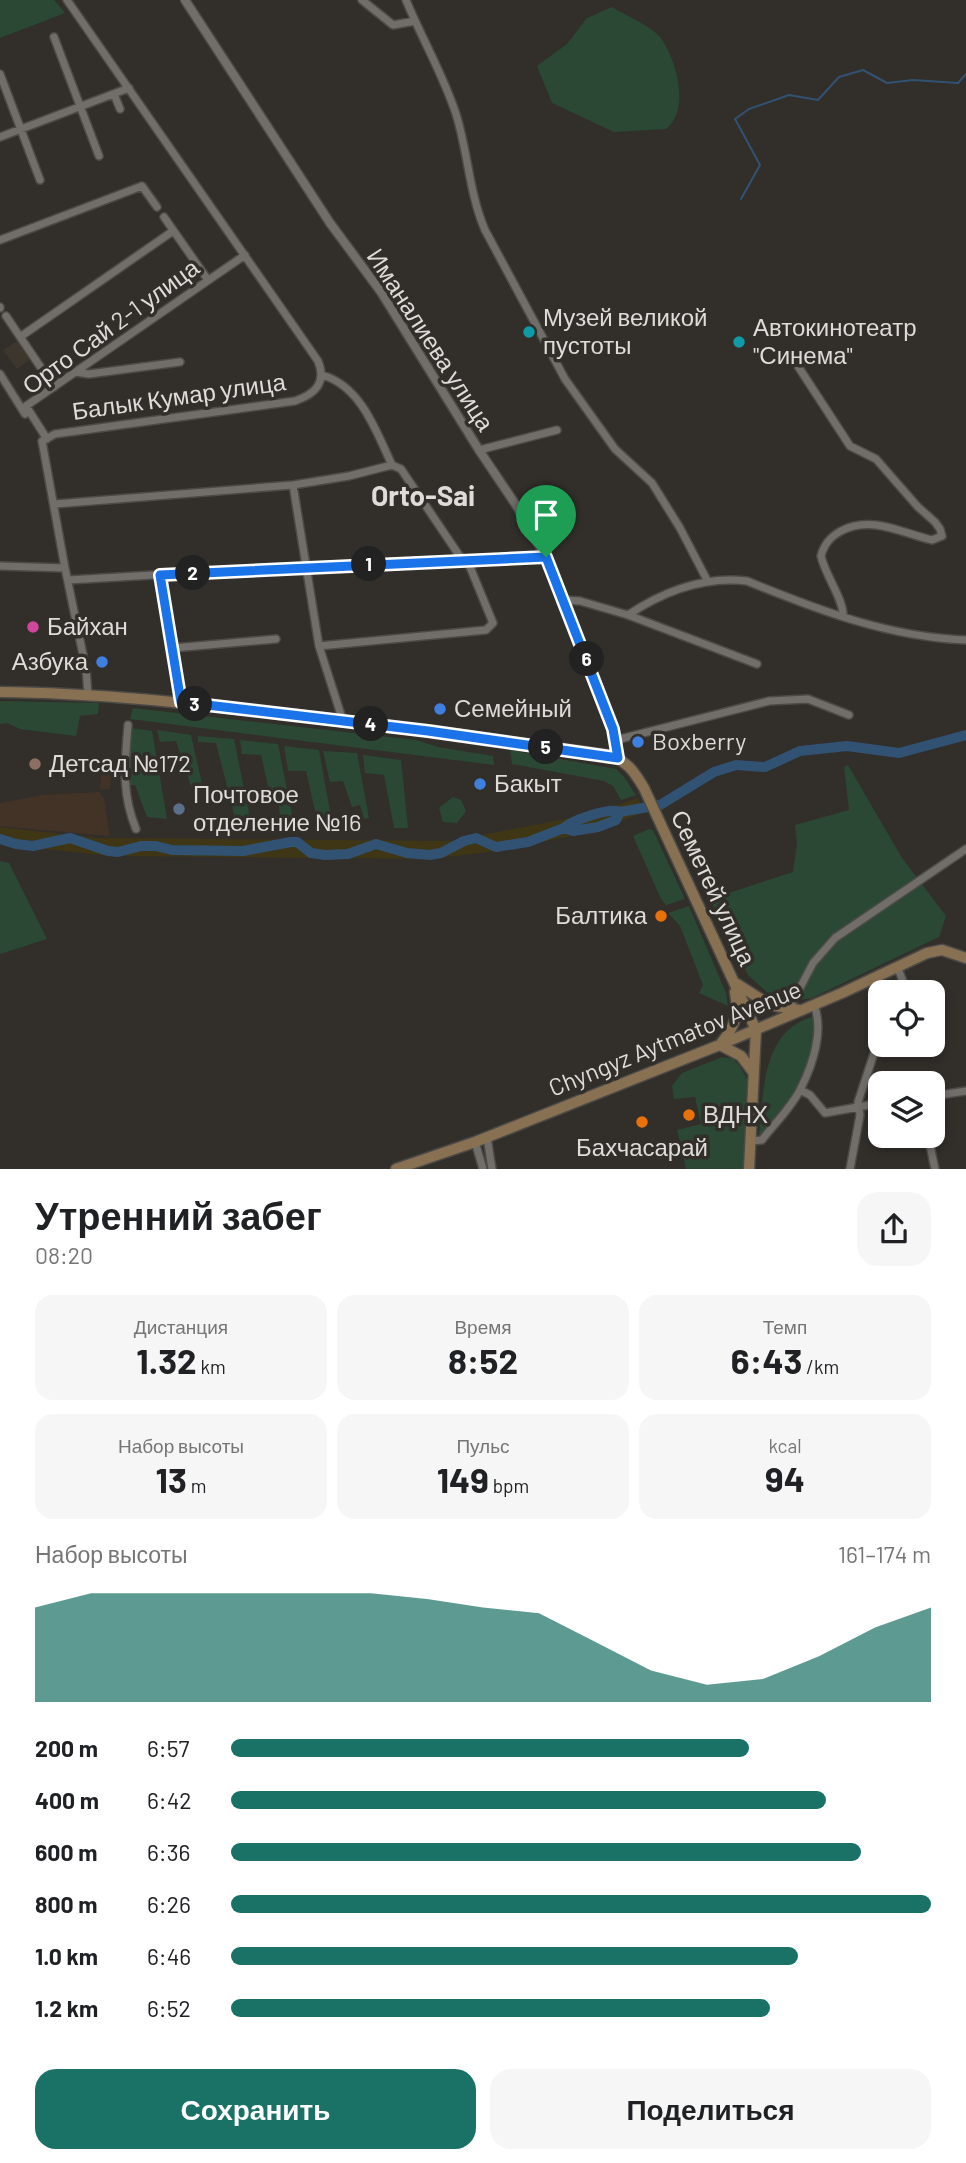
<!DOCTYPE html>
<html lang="ru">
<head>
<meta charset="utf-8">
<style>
  :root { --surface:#fff; --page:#f6f6f6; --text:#202124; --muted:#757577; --accent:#197265 }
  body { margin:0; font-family:Barlow,sans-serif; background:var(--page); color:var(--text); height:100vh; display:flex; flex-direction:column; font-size:26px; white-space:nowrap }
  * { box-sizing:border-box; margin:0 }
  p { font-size:23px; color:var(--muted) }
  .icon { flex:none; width:38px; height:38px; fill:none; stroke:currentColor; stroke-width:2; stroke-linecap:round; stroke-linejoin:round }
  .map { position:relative; height:1169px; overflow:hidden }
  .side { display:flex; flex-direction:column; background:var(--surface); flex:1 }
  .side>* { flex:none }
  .controls { position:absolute; left:868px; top:980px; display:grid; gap:14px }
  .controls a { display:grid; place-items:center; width:77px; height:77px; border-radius:14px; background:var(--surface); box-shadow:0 4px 10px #0003; font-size:35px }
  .pin { position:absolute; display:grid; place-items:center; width:60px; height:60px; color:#fff; margin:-72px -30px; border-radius:50% 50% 50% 0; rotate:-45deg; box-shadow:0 0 7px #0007 }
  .pin .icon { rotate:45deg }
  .km { position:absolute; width:35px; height:35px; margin:-18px; border-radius:50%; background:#222; color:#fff; font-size:19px; line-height:35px; text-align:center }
  .round { display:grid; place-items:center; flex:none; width:74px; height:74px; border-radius:21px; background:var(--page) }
  .summary { display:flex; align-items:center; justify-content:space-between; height:119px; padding:0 35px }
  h1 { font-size:38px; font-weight:700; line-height:52px }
  .stats { display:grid; grid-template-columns:repeat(3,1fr); gap:10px; height:119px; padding:7px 35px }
  .stats div { display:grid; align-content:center; border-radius:18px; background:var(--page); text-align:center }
  .stats b { font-size:35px; font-weight:700 }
  .stats small { font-size:19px; font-weight:400 }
  .stats p { font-size:19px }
  .chart { height:196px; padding:14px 35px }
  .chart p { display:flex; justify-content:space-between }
  .chart svg { width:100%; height:126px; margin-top:7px; fill:var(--accent); opacity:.7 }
  .action { display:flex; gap:14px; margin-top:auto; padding:14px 35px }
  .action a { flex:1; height:80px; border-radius:21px; background:var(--accent); color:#fff; font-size:28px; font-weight:700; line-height:80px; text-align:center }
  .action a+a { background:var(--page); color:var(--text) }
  ul { padding:0 35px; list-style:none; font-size:23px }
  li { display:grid; grid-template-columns:112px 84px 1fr; align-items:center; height:52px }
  li i { height:18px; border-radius:9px; background:var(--accent) }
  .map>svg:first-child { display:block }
  .industrial { fill:#433327 }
  .built { fill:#3d362d }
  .green { fill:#2a4834 }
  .sand { fill:#3f3616 }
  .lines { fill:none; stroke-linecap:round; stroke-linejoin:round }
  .stream { stroke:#315273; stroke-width:2 }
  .river { stroke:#315273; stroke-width:10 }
  .minor-casing { stroke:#4c4a46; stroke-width:10 }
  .tertiary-casing { stroke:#4c4a46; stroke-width:11 }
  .secondary-casing { stroke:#4c4a46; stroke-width:13 }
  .minor { stroke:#716d69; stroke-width:7 }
  .tertiary { stroke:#716d69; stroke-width:8 }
  .secondary { stroke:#887052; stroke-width:10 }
  .route-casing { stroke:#fff; stroke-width:14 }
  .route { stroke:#1a73e8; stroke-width:9 }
  .culture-dot { fill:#0f9aa8; stroke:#322e2a; stroke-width:2.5 }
  .hotel-dot { fill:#d1479c; stroke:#322e2a; stroke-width:2.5 }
  .shop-dot { fill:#3f7fe0; stroke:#322e2a; stroke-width:2.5 }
  .education-dot { fill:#8d6e63; stroke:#322e2a; stroke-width:2.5 }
  .service-dot { fill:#5c6f8a; stroke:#322e2a; stroke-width:2.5 }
  .food-dot { fill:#e8710a; stroke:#322e2a; stroke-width:2.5 }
  .labels { text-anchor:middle; stroke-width:7; stroke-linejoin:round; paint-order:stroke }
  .poi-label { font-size:24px; fill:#dedcd9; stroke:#322e2a; text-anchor:start }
  .street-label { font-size:24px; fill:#dedcd9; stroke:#322e2a }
  .quarter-label { font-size:28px; font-weight:bold; fill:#dedcd9; stroke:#322e2a }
</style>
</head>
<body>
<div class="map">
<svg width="966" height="1169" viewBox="0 0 966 1169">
  <rect width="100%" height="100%" fill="#322e2a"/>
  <path class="industrial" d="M102 760 112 761 110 789H100Z
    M99 792 104 799 110 836 0 826V803L42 795Z"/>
  <path class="built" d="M17 341 30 360 17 369 3 350Z"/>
  <path class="green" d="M0 0H54L65 13 0 38Z
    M612 7C625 15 651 26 660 37 676 58 691 110 666 129L614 132 552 103 537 66 567 44 587 18Z
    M0 702V701L99 703 98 714 80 716 76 736 20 729 7 723 0 724Z
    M133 708 416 740 438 747 493 756 494 765 130 719Z
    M131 728 152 731 167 819 147 817 135 785H127Z
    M157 730 191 735 203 788 192 789 176 741 160 742Z
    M198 736 234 739 251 823 236 822 216 743 198 742Z
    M240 740 278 744 294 825 286 826 285 821H281L277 796 270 795 261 755 242 754Z
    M284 746 319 750 333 828H319L306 771H288Z
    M510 750 616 769 624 777 636 795 621 800 613 786 604 781 512 764Z
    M323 751 357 753 369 818 364 819 360 805 352 807 343 781 330 782Z
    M363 755 401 760 408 828H394L384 775 365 773Z
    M848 765 902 858 946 916 939 937 812 998 789 1002 768 993 748 975 710 899 793 872 797 843 795 825 849 810 844 767Z
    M453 797 461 800 466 811 457 823 443 822 439 808Z
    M649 829 653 830 685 899 666 905 661 899 633 836Z
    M0 861 9 863 47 939 0 954Z
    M689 906 726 993 728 1006 699 993 703 985 680 926 668 913Z
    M811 1017 815 1019C816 1040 809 1069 798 1088 789 1104 773 1120 762 1135H759C764 1092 761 1033 811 1017Z
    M722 1057 733 1059 739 1065 748 1081 746 1169H686L677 1130 701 1124 695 1097 674 1099 672 1086 682 1073Z"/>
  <path class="sand" d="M638 798 644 812 596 831 497 851 430 859 110 856 0 844V827L97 838 450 841 591 814Z"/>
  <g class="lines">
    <path class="stream" d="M741 199 760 165 735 119 749 109 789 95 818 100 839 77 863 70 887 83 913 80 958 83 966 74"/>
    <path class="river" d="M564 828C573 820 610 807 620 812
      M0 839 16 844 33 846 70 838 108 851 118 852 141 846H156L172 850 243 851 291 842H297L311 853 325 855 348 854 376 844 407 853 430 855 441 853 464 841 476 838 496 847 528 842 564 828 573 831 598 827 616 820 620 812 660 805 714 772 736 765 765 767 800 751 847 746 899 753 966 735"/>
    <defs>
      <path id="minor" d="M67 0 318 361C327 383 315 394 295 401L55 434 42 441 65 568 86 669 88 694
        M362 0 393 25 415 21
        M406 0C422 39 443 74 456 114 468 152 469 193 485 230L565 379 615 449 652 483 680 528 707 580
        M54 37 99 156
        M0 74 40 180
        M114 94 120 109
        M0 137 129 88
        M164 217 208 280
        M0 240 142 186 157 207
        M0 307V308
        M6 316 54 387
        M20 337 173 231
        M790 354 850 446 876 459 918 507 935 522 940 529 942 536 932 540C902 533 871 515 841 531 830 537 824 544 821 556 825 575 844 600 843 616
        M75 372 89 374 180 362
        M0 374 25 414
        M322 375C361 386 376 431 392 465
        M47 439 26 406 245 255
        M479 450 557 430
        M392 465 401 469 463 561
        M293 485 319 646 343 721
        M55 504 293 485 349 476 392 465
        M0 566 65 568
        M160 574 181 702
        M68 580 307 566 468 562 546 557
        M564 600 580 601 628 615C664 591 704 576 747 581 818 610 888 637 966 640
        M628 615 757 664
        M319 646 486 630 493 623 468 562
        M173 648 276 639
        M128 725C125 764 121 792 136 829
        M616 740 769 701 808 699 849 715
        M897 966 904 984 899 992
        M789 1009 813 963 835 938 966 849
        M800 1090 810 1095 825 1113 880 1103
        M933 1096 966 1091
        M928 1136 935 1169
        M487 1137 492 1169
        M750 1141 762 1140C774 1124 792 1107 801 1088 813 1064 824 1030 814 1005
        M475 1142 483 1169
        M850 1169 860 1115 858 1102 880 1035"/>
      <path id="tertiary" d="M185 0 330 223 381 292 479 450 516 505 546 557 613 729 618 758"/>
      <path id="secondary" d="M0 692C96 693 190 703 285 714 393 726 500 740 606 755 626 759 634 771 644 788L756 1030 749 1169
        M737 984 770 1005 799 1010
        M722 1042C736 1025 739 1013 735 992
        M720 1045 741 1056 753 1072
        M396 1169 475 1142 717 1046 842 993 927 953 942 950 966 958"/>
    </defs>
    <use href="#minor" class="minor-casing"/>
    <use href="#tertiary" class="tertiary-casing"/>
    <use href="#secondary" class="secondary-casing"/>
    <use href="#minor" class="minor"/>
    <use href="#tertiary" class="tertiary"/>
    <use href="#secondary" class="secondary"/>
  </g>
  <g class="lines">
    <defs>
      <path id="route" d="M546 557 613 729 618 758 428 731 181 702 160 575Z"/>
    </defs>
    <use href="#route" class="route-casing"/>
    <use href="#route" class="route"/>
  </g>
  <g class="culture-dot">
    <circle cx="529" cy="332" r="7"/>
    <circle cx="739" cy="342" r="7"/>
  </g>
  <circle class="hotel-dot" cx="33" cy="627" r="7"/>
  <g class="shop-dot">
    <circle cx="102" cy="662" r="7"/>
    <circle cx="440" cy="709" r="7"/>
    <circle cx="638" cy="742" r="7"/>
    <circle cx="480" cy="784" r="7"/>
  </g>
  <circle class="education-dot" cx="35" cy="764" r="7"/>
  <circle class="service-dot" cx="179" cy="809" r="7"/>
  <g class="food-dot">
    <circle cx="661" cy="916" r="7"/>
    <circle cx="689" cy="1115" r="7"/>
    <circle cx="642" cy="1122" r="7"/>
  </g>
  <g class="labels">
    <g class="poi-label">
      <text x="543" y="326">Музей великой<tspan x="543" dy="28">пустоты</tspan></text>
      <text x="753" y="336">Автокинотеатр<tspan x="753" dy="28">"Синема"</tspan></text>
      <text x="47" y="635">Байхан</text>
      <text x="88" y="670" text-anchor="end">Азбука</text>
      <text x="454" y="717">Семейный</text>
      <text x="652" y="750">Boxberry</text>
      <text x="49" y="772">Детсад №172</text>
      <text x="494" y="792">Бакыт</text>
      <text x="193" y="803">Почтовое<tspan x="193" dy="28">отделение №16</tspan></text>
      <text x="647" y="924" text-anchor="end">Балтика</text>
      <text x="703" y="1123">ВДНХ</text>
      <text x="642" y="1156" text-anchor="middle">Бахчасарай</text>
    </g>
    <g class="street-label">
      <text transform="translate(111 327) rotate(-36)" y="8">Орто Сай 2-1 улица</text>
      <text transform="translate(430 340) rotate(57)" y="8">Иманалиева улица</text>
      <text transform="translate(179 397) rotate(-8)" y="8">Балык Кумар улица</text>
      <text transform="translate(713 888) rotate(65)" y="8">Семетей улица</text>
      <text transform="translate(675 1039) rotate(-22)" y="8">Chyngyz Aytmatov Avenue</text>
    </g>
    <g class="quarter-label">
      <text x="423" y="506">Orto-Sai</text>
    </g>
  </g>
</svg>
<div class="controls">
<a><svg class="icon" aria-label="locate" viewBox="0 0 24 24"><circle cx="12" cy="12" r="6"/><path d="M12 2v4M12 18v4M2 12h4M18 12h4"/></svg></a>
<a><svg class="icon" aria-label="layers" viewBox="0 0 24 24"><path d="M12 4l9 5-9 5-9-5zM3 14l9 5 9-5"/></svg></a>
</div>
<div class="pin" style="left:546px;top:557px;background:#1e9e55"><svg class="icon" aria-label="arrive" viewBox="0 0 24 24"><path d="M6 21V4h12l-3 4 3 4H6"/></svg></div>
<b class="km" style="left:369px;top:564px">1</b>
<b class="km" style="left:193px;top:573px">2</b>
<b class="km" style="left:195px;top:704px">3</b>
<b class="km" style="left:371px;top:724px">4</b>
<b class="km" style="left:546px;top:747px">5</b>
<b class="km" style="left:587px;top:659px">6</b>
</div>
<section class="side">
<div class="summary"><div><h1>Утренний забег</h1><p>08:20</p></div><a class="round"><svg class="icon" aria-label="share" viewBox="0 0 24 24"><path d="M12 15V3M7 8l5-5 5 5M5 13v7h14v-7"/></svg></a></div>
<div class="stats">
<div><p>Дистанция</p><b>1.32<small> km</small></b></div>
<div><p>Время</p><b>8:52</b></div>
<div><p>Темп</p><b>6:43<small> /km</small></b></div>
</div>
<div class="stats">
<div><p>Набор высоты</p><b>13<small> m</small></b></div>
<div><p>Пульс</p><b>149<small> bpm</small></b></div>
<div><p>kcal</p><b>94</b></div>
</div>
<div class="chart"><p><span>Набор высоты</span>161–174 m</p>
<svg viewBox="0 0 160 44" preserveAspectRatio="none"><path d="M0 44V11L10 6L20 6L30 6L40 6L50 6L60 6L70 8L80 11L90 13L100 23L110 33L120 38L130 36L140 28L150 18L160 11V44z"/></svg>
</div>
<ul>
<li><b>200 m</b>6:57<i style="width:74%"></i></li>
<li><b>400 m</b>6:42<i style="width:85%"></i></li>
<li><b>600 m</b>6:36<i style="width:90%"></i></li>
<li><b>800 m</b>6:26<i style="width:100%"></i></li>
<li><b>1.0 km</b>6:46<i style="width:81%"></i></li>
<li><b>1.2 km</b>6:52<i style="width:77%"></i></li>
</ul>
<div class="action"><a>Сохранить</a><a>Поделиться</a></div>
</section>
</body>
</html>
